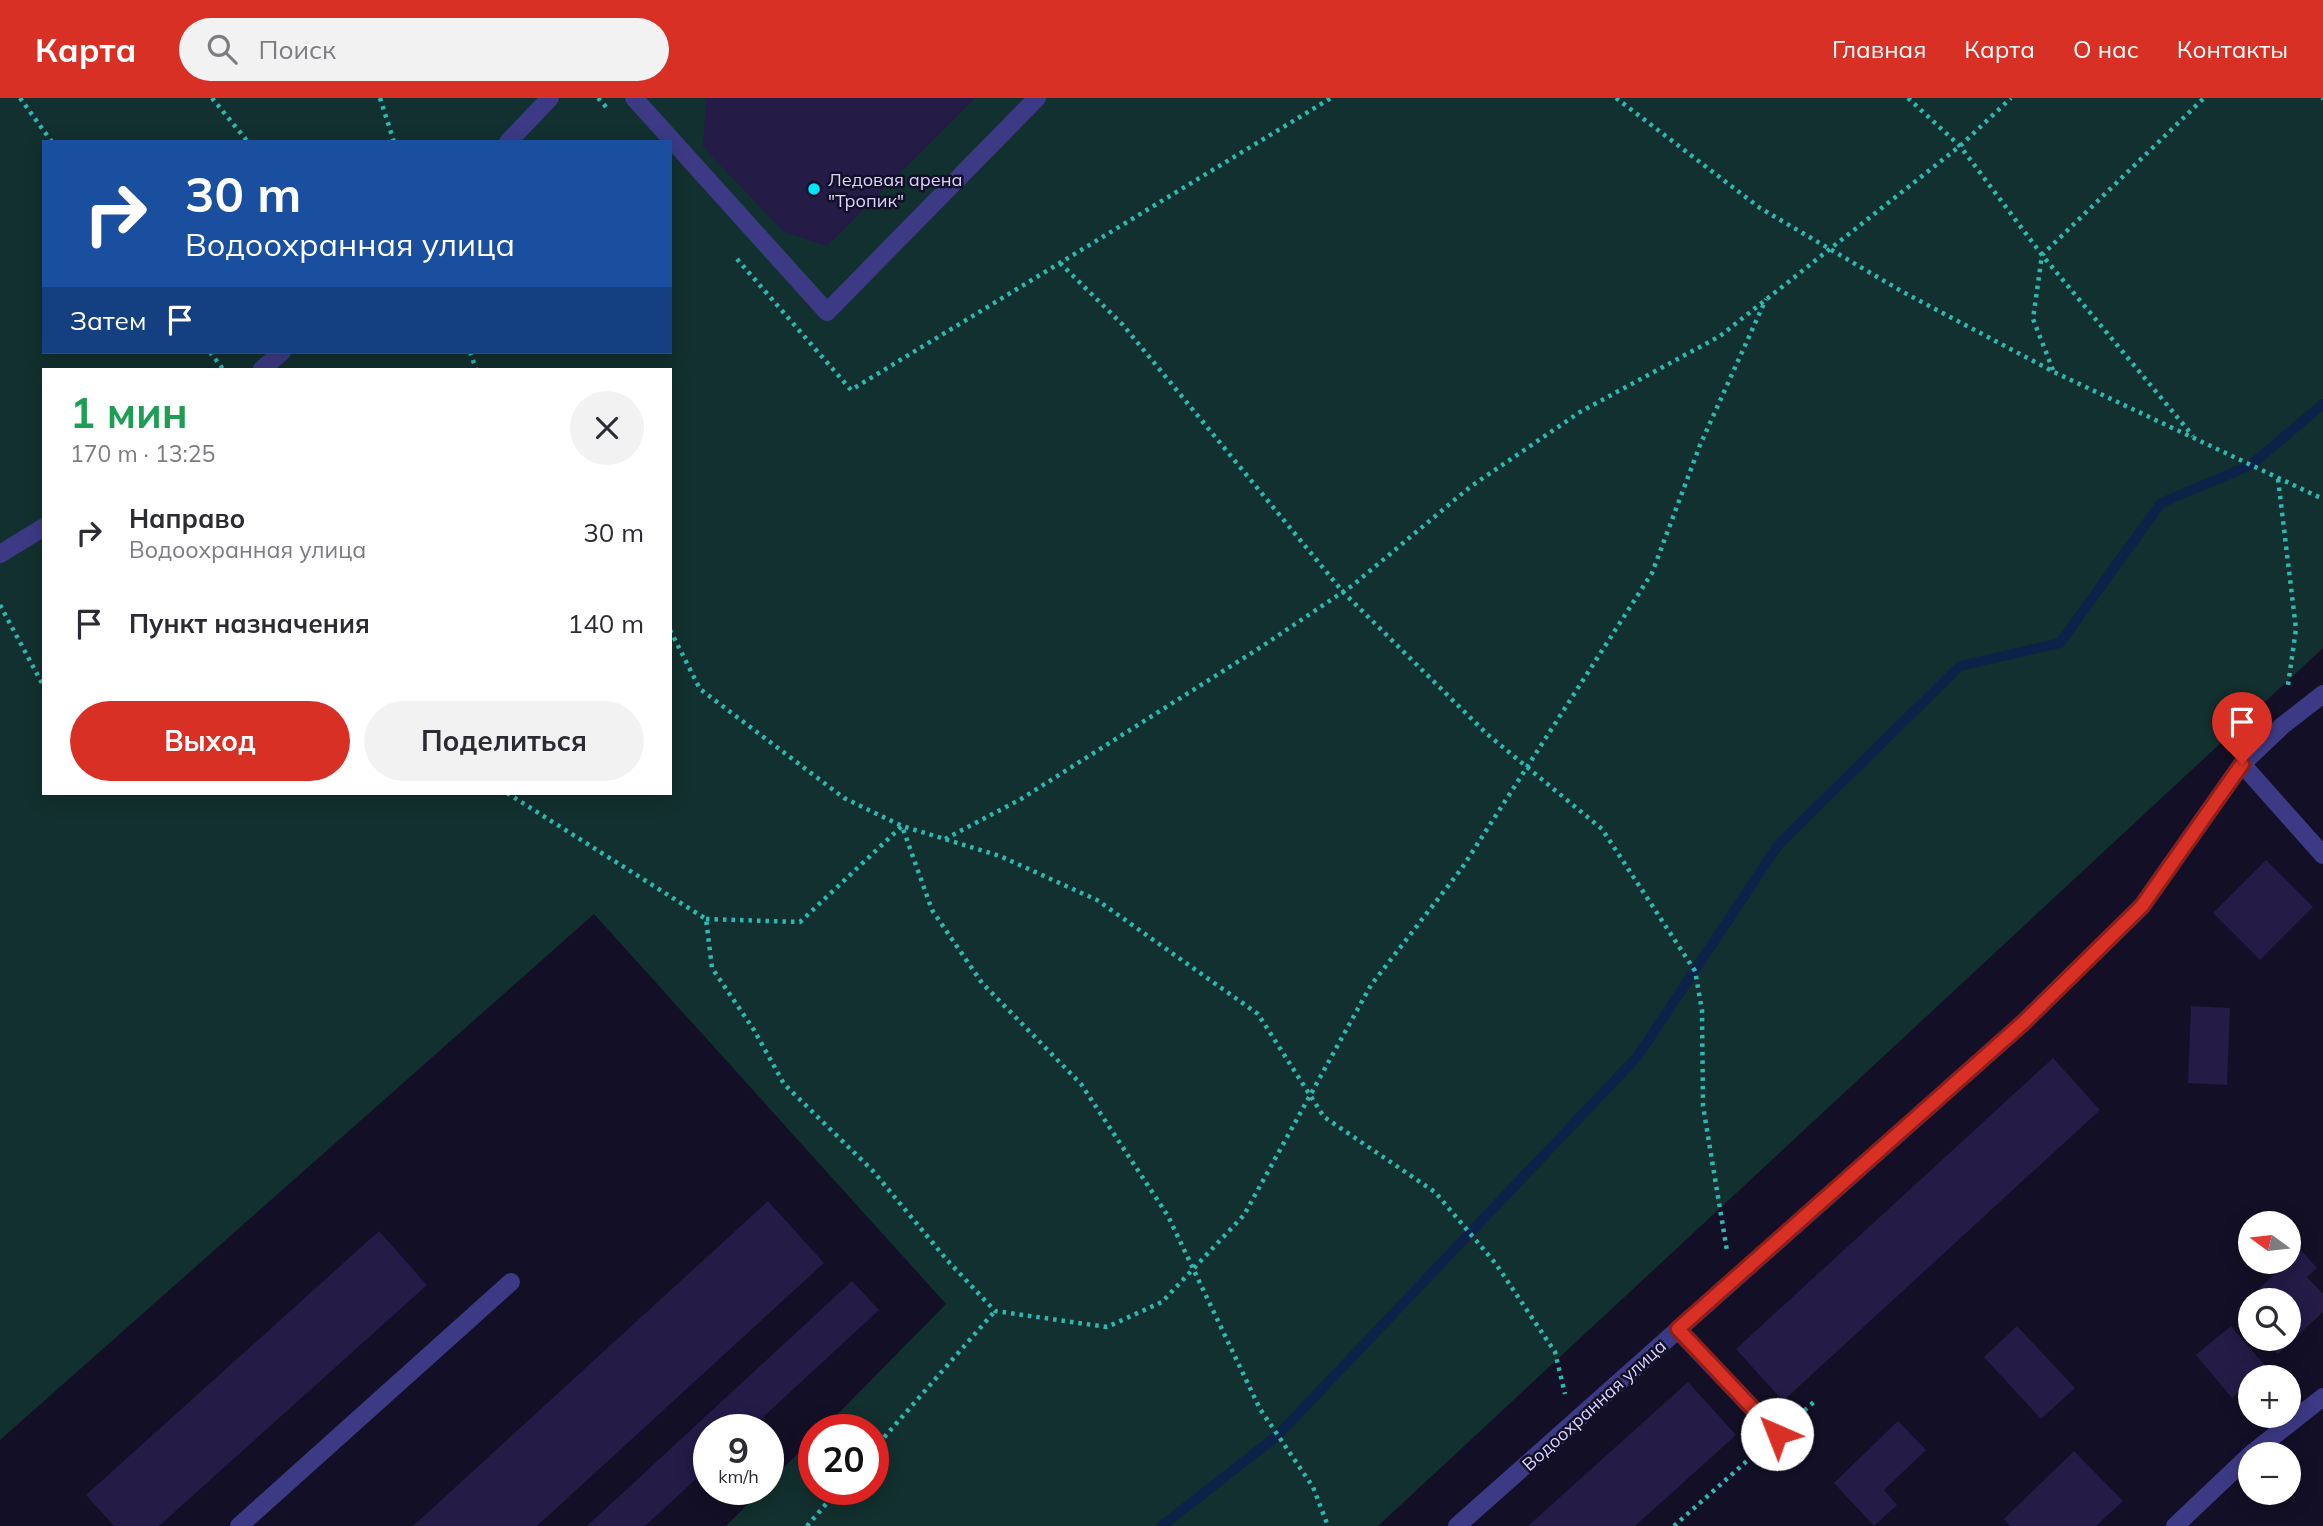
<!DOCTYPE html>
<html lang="ru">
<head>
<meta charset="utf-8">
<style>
  body { margin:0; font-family:Mulish,sans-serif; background:#f2f2f3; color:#2b2b33; height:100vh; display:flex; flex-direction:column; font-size:26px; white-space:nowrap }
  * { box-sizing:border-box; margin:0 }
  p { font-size:23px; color:#7c7c81 }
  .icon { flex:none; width:38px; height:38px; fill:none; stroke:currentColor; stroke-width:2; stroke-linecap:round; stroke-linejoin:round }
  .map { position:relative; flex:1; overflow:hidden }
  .panel { position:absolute; left:42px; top:270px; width:630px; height:427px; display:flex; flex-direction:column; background:#fff; border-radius:0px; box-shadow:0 4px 18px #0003 }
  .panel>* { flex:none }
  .banner { position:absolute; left:42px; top:42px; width:630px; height:214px; border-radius:0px; box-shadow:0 4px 18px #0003; background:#1a4fa0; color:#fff; overflow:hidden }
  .needle { width:46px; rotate:285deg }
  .fabs { position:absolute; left:2238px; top:1113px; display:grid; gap:14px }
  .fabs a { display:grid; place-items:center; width:63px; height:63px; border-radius:50%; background:#fff; box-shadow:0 4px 18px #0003; font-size:35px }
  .speed { position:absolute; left:693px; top:1316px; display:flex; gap:14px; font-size:35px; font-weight:700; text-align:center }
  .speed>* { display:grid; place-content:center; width:91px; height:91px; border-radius:50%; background:#fff; box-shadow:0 4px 18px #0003; line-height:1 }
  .speed small { font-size:18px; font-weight:400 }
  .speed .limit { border:10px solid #d22; background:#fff; color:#111 }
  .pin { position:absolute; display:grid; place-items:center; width:60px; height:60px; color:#fff; margin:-72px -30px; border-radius:50% 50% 50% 0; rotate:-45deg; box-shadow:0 0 7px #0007 }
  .pin .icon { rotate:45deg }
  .me { position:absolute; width:77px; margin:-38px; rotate:316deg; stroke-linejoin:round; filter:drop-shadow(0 0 5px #0008) }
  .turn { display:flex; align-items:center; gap:24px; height:147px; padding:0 28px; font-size:32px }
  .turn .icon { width:91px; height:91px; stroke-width:2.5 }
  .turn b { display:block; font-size:49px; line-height:60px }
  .then { display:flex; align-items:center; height:66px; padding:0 28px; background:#0003; gap:14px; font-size:26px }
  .round { display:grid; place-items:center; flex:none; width:74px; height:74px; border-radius:37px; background:#f2f2f3 }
  .summary { display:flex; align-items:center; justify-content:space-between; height:119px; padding:0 28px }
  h1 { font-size:42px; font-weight:700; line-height:52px; color:#1e9e55 }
  .button { display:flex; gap:14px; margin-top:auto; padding:14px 28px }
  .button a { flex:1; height:80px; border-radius:42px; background:#d93025; color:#fff; font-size:28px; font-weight:700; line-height:80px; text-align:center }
  .button a+a { background:#f2f2f3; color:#2b2b33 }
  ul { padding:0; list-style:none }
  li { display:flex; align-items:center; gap:21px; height:91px; padding:0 28px }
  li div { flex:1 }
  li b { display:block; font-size:26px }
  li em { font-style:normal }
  header { display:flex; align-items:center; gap:42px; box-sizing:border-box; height:98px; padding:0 35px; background:#d93025; color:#fff }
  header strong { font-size:33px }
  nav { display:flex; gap:38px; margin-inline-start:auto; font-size:24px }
  .search { width:490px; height:63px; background:#f2f2f3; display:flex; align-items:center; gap:18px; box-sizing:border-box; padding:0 24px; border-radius:38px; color:#7c7c81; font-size:26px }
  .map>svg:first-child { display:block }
  .green { fill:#12302f; fill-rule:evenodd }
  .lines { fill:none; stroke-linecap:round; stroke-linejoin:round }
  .stream { stroke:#0c2248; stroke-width:10 }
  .building { fill:#241b47 }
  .path { stroke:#2fb8b0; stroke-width:4.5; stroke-dasharray:3.5 5; stroke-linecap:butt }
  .minor { stroke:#3d3a85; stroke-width:18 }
  .route-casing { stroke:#8d1f18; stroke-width:18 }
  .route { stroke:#d93025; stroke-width:12 }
  .poi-dot { fill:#00e5ff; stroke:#130f26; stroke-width:2.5 }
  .labels { text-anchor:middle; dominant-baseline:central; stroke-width:5; stroke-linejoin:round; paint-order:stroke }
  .poi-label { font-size:18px; fill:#d9d4ff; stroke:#130f26; text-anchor:start }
  .street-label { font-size:18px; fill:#d9d4ff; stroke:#130f26 }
</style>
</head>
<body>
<header>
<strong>Карта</strong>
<div class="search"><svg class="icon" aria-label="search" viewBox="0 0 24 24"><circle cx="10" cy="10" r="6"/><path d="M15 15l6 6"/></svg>Поиск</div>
<nav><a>Главная</a><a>Карта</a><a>О нас</a><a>Контакты</a></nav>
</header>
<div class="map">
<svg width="2323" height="1428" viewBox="0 0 2323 1428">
  <rect width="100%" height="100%" fill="#130f26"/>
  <path class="green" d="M0,0H2323V550L1378,1428H726L763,1391H768V1385L814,1340V1391H873V1332H822L946,1206L594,816L0,1342ZM44,44H670V254H44ZM44,271H670V695H44Z"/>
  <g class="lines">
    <polyline class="stream" points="1162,1428 1278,1337 1637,959 1778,747 1960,568 2060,545 2161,405 2251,367 2323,306"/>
  </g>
  <g class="building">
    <polygon points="706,0 975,0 827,148 784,134 703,49"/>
    <polygon points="2266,762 2313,809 2260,862 2213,815"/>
    <polygon points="2191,908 2230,910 2227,987 2188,985"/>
    <polygon points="2053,960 2100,1012 1783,1303 1736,1251"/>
    <polygon points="768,1103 824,1165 537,1428 413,1428"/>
    <polygon points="379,1133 427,1187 159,1428 114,1428 86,1397"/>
    <polygon points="2301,1152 2317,1170 2307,1179 2323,1196 2323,1214 2278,1256 2264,1241 2289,1241 2289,1202 2250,1202 2250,1226 2237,1211"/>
    <polygon points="852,1183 879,1212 749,1332 709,1332 709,1369 645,1428 587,1428"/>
    <polygon points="2017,1228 2075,1290 2041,1321 1984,1259"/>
    <polygon points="2231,1228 2267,1270 2257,1279 2250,1279 2250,1284 2232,1300 2196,1257"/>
    <polygon points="1688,1284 1736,1337 1635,1428 1528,1428"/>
    <polygon points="1898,1323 1926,1352 1884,1392 1897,1407 1874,1428 1834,1385"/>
    <polygon points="2074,1353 2123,1403 2096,1428 2010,1428 2004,1421"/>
  </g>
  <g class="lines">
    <g class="path">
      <polyline points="20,0 52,44"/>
      <polyline points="212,0 248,44"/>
      <polyline points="380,0 394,44"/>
      <polyline points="598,0 607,10"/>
      <polyline points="1616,0 1760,110 1903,194 2054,274 2323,401"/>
      <polyline points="1908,0 1960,48 2042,157 2193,338"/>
      <polyline points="2322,0 2323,1"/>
      <polyline points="737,161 851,292 1331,0"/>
      <polyline points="1060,165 1123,227 1343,494 1487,636 1602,731 1695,873 1702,912 1703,1008 1727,1153"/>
      <polyline points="210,254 223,271"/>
      <polyline points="470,254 476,271"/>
      <polyline points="2053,272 2033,221 2042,157 2204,0"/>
      <polyline points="2278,381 2296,531 2288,587"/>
      <polyline points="0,507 44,589"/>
      <polyline points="670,532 700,591 844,700 902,728 1000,758 1097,802 1258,916 1324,1019 1435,1094 1496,1166 1555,1254 1565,1296"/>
      <polyline points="507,695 706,821 712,870 754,932 784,986 873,1073 947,1162 995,1213 1107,1229 1162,1204 1244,1117 1371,887 1462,770 1652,475 1700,347 1766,201"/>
      <polyline points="945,741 1021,701 1261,549 1353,487 1470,389 1580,314 1720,238 1960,48 2011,0"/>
      <polyline points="706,821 800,824 902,728 932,812 982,885 1081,986 1168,1118 1260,1311 1313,1389 1328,1428"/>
      <polyline points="1798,1318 1814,1304"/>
      <polyline points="873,1352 995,1213"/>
      <polyline points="807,1428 839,1391"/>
      <polyline points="1674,1428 1757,1354"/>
    </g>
    <g class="minor">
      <polyline points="634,0 827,214 1037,0"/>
      <polyline points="508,44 550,0"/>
      <polyline points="262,271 282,254"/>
      <polyline points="0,456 44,429"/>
      <polyline points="2242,666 2323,757"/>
      <polyline points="1678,1232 1777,1336"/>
      <polyline points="2251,1356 2323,1299"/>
      <polyline points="239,1428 511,1184"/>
      <polyline points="1457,1428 2024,924 2142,808 2242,666 2282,628 2323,596"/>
      <polyline points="2175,1428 2250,1357"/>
    </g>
  </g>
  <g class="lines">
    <g class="route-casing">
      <polyline id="route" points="1777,1336 1678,1231 2024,924 2142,808 2242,666"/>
    </g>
    <use href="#route" class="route"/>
  </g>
  <circle class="poi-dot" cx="814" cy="91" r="7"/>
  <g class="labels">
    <g class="poi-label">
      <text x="828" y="81">Ледовая арена<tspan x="828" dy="21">"Тропик"</tspan></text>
    </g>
    <g class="street-label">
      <text transform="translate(1594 1307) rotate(-42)">Водоохранная улица</text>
    </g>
  </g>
</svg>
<div class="fabs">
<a><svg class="needle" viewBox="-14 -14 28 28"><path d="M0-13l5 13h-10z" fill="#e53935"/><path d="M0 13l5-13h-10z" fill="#7c7c81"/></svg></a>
<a><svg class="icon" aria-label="search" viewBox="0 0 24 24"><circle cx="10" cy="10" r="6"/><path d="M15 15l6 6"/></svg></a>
<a>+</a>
<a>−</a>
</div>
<div class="speed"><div>9<small>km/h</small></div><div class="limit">20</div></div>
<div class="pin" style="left:2242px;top:666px;background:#d93025"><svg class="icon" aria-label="arrive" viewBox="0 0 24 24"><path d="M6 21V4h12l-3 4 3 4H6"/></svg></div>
<svg class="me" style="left:1777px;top:1336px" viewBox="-20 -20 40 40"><circle r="19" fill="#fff"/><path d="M0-13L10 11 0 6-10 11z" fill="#d93025"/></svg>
<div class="banner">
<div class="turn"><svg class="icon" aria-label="right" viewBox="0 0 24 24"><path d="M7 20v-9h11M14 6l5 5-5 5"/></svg><div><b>30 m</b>Водоохранная улица</div></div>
<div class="then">Затем<svg class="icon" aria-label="arrive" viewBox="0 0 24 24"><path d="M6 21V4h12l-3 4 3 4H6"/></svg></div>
</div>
<section class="panel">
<div class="summary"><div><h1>1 мин</h1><p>170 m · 13:25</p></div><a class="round"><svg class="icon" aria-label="close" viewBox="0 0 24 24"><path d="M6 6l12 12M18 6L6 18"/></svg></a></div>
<ul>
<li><svg class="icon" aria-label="right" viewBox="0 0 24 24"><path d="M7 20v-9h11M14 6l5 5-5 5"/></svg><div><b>Направо</b><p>Водоохранная улица</p></div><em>30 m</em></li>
<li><svg class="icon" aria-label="arrive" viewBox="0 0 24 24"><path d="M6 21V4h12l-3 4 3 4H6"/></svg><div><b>Пункт назначения</b></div><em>140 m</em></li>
</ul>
<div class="button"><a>Выход</a><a>Поделиться</a></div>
</section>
</div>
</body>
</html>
